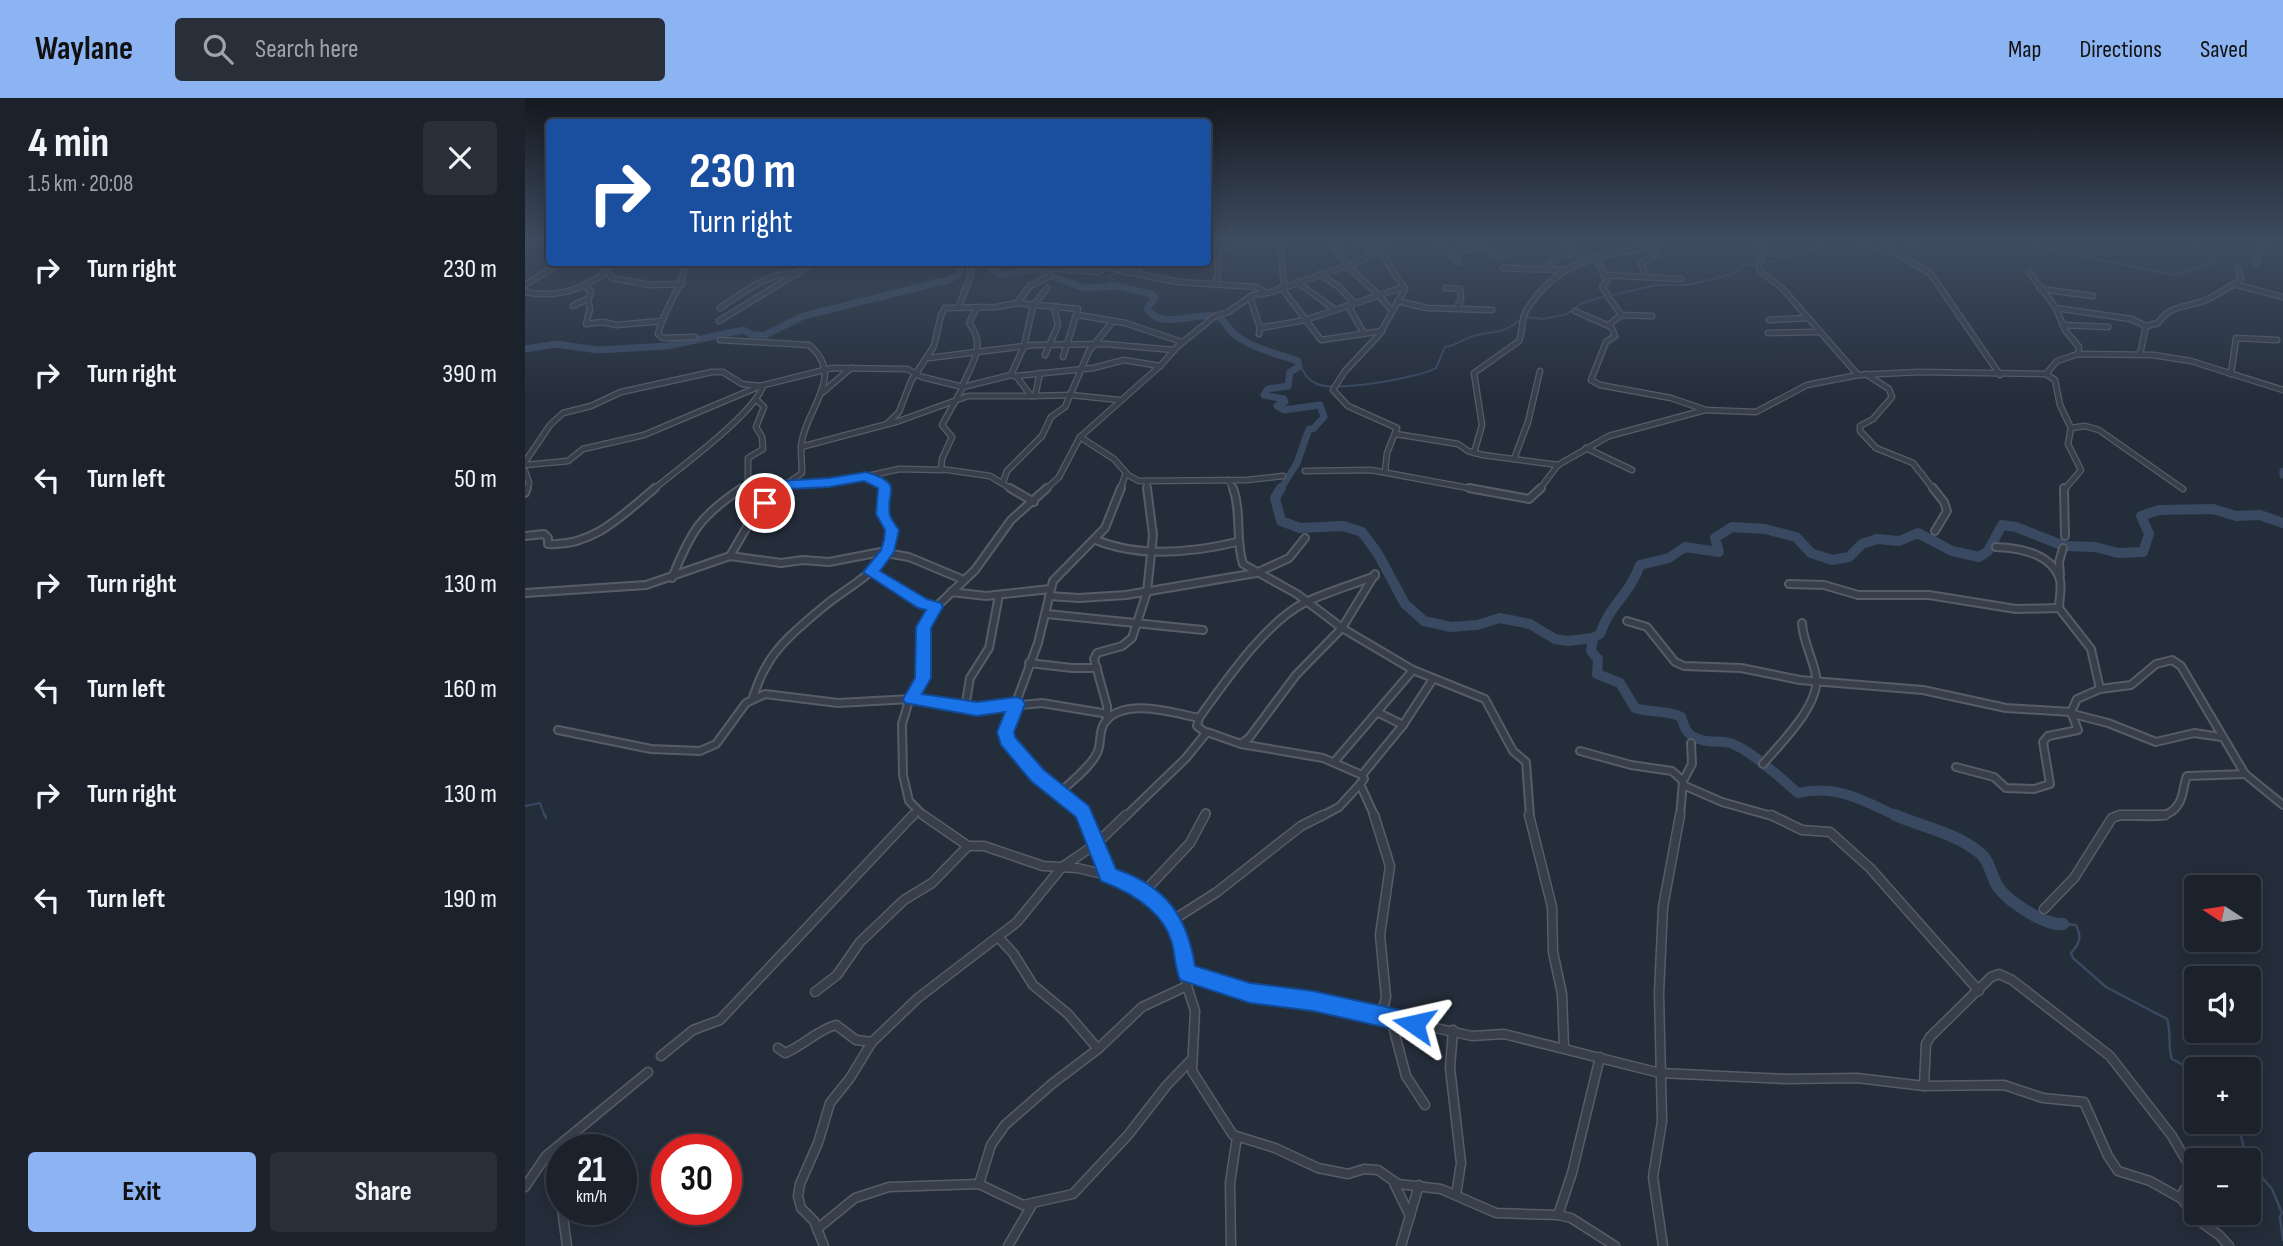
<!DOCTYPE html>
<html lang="en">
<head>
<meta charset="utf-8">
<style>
  body { margin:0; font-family:"Sofia Sans Condensed",sans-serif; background:#282f38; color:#f1f3f6; height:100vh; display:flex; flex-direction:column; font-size:26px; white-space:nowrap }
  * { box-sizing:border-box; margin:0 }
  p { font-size:23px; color:#a0a4a9 }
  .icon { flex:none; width:38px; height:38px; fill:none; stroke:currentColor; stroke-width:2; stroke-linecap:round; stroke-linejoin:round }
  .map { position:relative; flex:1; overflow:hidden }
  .drawer { display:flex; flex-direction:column; background:#1b222c; width:525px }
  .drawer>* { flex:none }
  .banner { position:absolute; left:21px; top:21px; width:665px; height:147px; border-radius:7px; box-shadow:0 4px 18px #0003,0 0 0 2px #393f48; background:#1a4fa0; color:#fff; overflow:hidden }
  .needle { width:46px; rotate:282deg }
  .buttons { position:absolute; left:1659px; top:777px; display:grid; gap:14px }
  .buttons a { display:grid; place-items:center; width:77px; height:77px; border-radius:7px; background:#1b222c; box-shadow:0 4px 18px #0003,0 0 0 2px #393f48; font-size:35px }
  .speed { position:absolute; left:21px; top:1036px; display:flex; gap:14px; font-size:35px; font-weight:700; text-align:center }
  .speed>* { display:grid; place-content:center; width:91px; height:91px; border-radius:50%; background:#1b222c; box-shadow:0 4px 18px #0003,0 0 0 2px #393f48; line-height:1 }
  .speed small { font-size:18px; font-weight:400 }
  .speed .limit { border:10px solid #d22; background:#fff; color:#111 }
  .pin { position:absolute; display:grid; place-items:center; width:60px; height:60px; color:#fff; margin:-30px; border:4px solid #fff; border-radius:50%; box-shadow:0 2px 7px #0007 }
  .me { position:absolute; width:77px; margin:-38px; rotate:281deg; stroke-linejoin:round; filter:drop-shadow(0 0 5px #0008) }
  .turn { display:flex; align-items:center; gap:24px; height:147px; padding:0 28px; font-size:32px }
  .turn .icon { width:91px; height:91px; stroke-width:2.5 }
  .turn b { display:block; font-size:49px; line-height:60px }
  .round { display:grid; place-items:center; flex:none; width:74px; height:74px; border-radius:7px; background:#282f38 }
  .head { display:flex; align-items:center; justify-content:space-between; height:119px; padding:0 28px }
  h1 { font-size:42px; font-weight:700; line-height:52px }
  .cta { display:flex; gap:14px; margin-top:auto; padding:14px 28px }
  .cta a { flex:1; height:80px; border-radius:7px; background:#8cb3f2; color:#111; font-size:28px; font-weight:700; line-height:80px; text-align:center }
  .cta a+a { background:#282f38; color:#f1f3f6 }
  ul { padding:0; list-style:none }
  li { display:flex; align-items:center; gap:21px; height:105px; padding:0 28px }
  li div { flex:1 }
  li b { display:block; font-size:26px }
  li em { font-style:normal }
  header { display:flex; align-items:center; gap:42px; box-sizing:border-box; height:98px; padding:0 35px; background:#8cb3f2; color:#111 }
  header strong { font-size:33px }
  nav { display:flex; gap:38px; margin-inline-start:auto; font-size:24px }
  .search { width:490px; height:63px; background:#282f38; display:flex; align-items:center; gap:18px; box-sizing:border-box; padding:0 24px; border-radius:7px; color:#a0a4a9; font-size:26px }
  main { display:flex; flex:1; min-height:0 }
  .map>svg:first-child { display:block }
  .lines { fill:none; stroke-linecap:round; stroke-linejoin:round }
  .stream-far1 { stroke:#394961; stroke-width:2 }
  .stream { stroke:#394961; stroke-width:2.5 }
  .river-far2 { stroke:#394961; stroke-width:7 }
  .river-far1 { stroke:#394961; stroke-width:10 }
  .river { stroke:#394961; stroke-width:12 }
  .minor-far2-casing { stroke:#565d69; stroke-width:7 }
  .minor-far1-casing { stroke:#565d69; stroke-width:10 }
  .minor-casing { stroke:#565d69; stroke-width:11 }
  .minor-far2 { stroke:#383f4b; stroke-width:4.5 }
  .minor-far1 { stroke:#383f4b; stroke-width:6 }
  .minor { stroke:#383f4b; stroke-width:8 }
  .route { fill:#1a73e8; stroke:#114b97; stroke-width:2 }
</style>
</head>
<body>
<header>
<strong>Waylane</strong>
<div class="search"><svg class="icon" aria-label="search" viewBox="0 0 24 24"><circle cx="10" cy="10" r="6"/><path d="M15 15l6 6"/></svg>Search here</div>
<nav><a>Map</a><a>Directions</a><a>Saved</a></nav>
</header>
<main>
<section class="drawer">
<div class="head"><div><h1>4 min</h1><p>1.5 km · 20:08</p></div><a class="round"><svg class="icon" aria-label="close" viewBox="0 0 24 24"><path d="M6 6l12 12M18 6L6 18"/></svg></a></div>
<ul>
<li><svg class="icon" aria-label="right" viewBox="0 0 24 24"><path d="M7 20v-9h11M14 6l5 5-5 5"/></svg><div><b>Turn right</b></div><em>230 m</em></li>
<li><svg class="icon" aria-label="right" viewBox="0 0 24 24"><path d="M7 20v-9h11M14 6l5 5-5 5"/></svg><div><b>Turn right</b></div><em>390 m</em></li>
<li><svg class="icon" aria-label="left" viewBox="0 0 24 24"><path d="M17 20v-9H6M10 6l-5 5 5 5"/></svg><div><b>Turn left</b></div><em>50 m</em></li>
<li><svg class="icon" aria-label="right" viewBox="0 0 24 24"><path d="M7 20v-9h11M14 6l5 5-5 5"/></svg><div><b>Turn right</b></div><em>130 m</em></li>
<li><svg class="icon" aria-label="left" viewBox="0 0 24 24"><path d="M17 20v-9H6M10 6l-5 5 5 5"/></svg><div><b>Turn left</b></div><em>160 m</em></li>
<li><svg class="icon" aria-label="right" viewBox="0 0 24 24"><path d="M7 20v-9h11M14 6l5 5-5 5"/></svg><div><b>Turn right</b></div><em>130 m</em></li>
<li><svg class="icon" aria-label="left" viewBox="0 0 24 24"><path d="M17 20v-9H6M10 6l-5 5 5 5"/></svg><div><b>Turn left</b></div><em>190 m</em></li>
</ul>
<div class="cta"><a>Exit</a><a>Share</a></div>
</section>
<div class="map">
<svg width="1758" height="1148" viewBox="0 0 1758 1148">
  <rect width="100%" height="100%" fill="#242d3a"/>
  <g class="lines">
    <g class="stream-far1">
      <polyline points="1326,142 1354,154 1368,156 1385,148 1409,143 1485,143 1650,177 1690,164 1666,142"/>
      <polyline points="602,172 607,164"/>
      <polyline points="585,189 588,181 583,178 596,173"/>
      <path d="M775,266C778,275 783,282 792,286C810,294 894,280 911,270L920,249C932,248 940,239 952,237C979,231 974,238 999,219L1018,221L1042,216L1056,206L1070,201L1131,187H1161L1197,179L1207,176L1218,167L1242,165L1315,142"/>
      <polyline points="0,708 15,705 20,719"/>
    </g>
    <g class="stream">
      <polyline points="20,717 21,720"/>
      <path d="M1538,826L1551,827C1557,840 1555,845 1546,855L1548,860L1581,889L1642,921C1647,935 1642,948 1647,961L1671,974"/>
      <polyline points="1707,1024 1715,1034 1722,1062"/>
      <polyline points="1724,1064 1747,1091 1757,1115 1755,1119 1758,1142"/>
    </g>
    <g class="river-far2">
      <path d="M459,164L476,177L508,171L559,190L592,188L626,196L630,199L622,211C636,232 668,215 689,218C700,220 701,229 708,235C725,250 753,256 773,263L774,269L765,274L763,288L743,291L739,297L759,301L760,304L752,308L759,312L795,307L799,319L788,331H784L772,365L755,392"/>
      <polyline points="0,251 31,246 73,252 142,248 218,232 227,237 240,237 278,218 423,182 433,177 436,171 430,168 431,164"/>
      <polyline points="1758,373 1758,377"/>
    </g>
    <g class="river-far1">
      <path d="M756,390L750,400L756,423L775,430L818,428L837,434L853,456L880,506L899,523L926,529L952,527L975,520L1005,526L1030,541L1043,543L1068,540L1075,536C1085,506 1105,496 1115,467L1144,460L1160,449L1194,454L1190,440L1207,429L1240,431L1271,439L1286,455L1307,462L1324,459L1337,446L1352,441L1374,443L1393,435L1427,453L1454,459L1463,453L1477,427L1491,429L1539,448L1570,449L1593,455L1618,454L1624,436L1616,418L1634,412L1688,411L1711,418L1735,417L1758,425"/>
      <path d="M1068,540L1066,553L1073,561L1072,576L1095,585L1110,610C1125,615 1144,612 1156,619C1159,627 1160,633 1167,638C1180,646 1192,642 1205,645C1223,650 1258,682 1273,695C1313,686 1338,703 1374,719"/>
    </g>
    <path class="river" d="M1370,717C1398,729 1431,735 1455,755C1465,763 1466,778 1473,789C1484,804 1520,828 1538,826"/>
    <g class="minor-far2-casing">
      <g id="minor-far2">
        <polyline points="755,142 759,188"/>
        <path d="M807,142C819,173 848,186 866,212"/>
        <polyline points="834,142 847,156"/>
        <polyline points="911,142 934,164"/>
        <polyline points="1038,142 1060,164"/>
        <polyline points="1234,142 1239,153 1234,166 1235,173 1257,190 1333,277"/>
        <polyline points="1358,142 1370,155 1406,176 1475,277"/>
        <polyline points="1713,143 1716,142"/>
        <polyline points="0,145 16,142"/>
        <polyline points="853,150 880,191 854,237 820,273 808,292 823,308 872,330 862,355 860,374"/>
        <polyline points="682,151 744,142"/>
        <polyline points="925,154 955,149 977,159"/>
        <polyline points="1071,161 1082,183 1077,189 1096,217 1127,218"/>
        <polyline points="76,164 87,180 125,187 157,186"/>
        <path d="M161,164C157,191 139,210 133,236L138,240L170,239"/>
        <polyline points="564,164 603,174 623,164"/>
        <polyline points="1731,165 1740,142"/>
        <polyline points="520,170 573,174 591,164"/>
        <polyline points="978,170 1037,172"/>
        <polyline points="1021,170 1033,159 1051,154"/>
        <polyline points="603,174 653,184 732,189 741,195"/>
        <polyline points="1504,174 1531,210 1540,232 1554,249 1553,256"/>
        <polyline points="795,176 814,189 829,205"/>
        <polyline points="1080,177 1156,181"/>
        <polyline points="1121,178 1116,166 1131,156 1136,142"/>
        <polyline points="772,184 809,211"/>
        <polyline points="1709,186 1758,199"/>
        <polyline points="0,187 36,164"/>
        <polyline points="689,187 693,178 693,142"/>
        <polyline points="756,189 796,242 857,233"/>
        <polyline points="921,190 935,191 936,201 932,210"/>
        <polyline points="1515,191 1568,198"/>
        <path d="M0,194C30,200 58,192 82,173"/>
        <polyline points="725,199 735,230 734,236"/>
        <polyline points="63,202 65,211 61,226 78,224 92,227 136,223"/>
        <polyline points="872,203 902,210 967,212"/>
        <polyline points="492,205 553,211 538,259"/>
        <polyline points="827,205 825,211 838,234"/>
        <polyline points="48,208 64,200 66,193 59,188"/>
        <polyline points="434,208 446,177 445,167"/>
        <path d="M195,210C218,195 244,173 273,176"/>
        <polyline points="1531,210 1606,221 1621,228"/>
        <polyline points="1050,213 1084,228"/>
        <polyline points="553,217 600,225 657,244"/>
        <polyline points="1096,217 1085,226 1090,238 1081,244 1066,282 1075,287 1146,300 1178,311"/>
        <polyline points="1244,222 1283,220"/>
        <polyline points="194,223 290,164"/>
        <polyline points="1538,227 1583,229"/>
        <polyline points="735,230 780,222 879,189"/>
        <polyline points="1243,235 1295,234"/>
        <path d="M195,242L284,247C320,277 284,307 277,342C275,353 277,364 277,375L253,392"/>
        <path d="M1615,256L1621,228L1633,225C1645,207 1659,210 1678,203C1690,199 1701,190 1713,184L1716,181L1713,170"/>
        <polyline points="520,257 533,227 530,214 533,209"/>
        <polyline points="404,260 508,247 580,246 649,252"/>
        <polyline points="1341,276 1364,291 1367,299 1348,321 1335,328 1335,333 1351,350 1388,365 1409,392"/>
        <polyline points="1521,276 1530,282 1535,307 1546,330 1543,346 1556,372 1539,392"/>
        <polyline points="1706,276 1711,240 1752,242"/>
        <polyline points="486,277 499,248 508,208 522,190"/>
        <polyline points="490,278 568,270 599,262 635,268"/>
        <path d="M437,289C447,265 462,247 444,225L452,209"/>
        <polyline points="438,289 486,277 492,279 506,298 546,297 594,302"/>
        <polyline points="298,294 326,270"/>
        <polyline points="510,298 515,275"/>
        <polyline points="231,301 239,309 231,329 237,339 238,351 223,360 223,387 304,385 341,379 354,384 361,392"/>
        <polyline points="362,326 374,314 386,283 409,248 416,217 420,210 471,209 492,205 505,188 525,178"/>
        <polyline points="1546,330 1560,328 1574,332 1658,391"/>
        <polyline points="871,336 933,346 943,353 958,357 1033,367"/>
        <polyline points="555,339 589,361 603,377 614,383 722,382 758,378"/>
        <polyline points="276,349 374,323 443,298 506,298"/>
        <polyline points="1061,350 1107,372"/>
        <path d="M949,355L957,327L949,275L994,243C998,233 996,220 1002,211C1032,163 1078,154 1131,150"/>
        <polyline points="989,361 1003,324 1015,273"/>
        <polyline points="0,364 25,327 38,315 66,308 96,294 187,274 198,274 217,286 235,288 307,270 382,271 397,279 438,289 417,327 427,339 417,361 416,371 465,378 488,392"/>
        <polyline points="0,367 43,363 58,351 119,337 233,289"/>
        <polyline points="0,373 4,385 1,392"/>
        <polyline points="780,373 846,372 954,392"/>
        <polyline points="343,378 374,371 418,372"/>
        <polyline points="703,382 709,392"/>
        <polyline points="622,383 622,392"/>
        <polyline points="478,384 482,373 517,338 526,319 540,309 564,253 588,223"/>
        <path d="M128,392C154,370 228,317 238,288"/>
        <polyline points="215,392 223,386"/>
        <polyline points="520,392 534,379 555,339 635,268 653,248 690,218 703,214 728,197 746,194 825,167 847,156 862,142"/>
        <polyline points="595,392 601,375"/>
        <polyline points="1014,392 1033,367 1084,338 1180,312 1231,314 1282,287 1333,277 1394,274 1521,276 1532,263 1553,256 1628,257 1666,263 1758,292"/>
      </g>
    </g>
    <g class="minor-far1-casing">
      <g id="minor-far1">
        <polyline points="485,390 509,404"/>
        <path d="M708,390C717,415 710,441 718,466L772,496L817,530L888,572L960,601L988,653L1001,664L1005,719"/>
        <polyline points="944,390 1004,401 1016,390"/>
        <polyline points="1408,390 1419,404 1422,413 1410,433"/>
        <polyline points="1539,390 1540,438"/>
        <polyline points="0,395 2,390"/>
        <path d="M0,438L19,436L23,440V446C67,449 98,417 130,390"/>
        <path d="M571,442C615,460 666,455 712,444"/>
        <path d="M1471,449C1495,450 1527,455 1535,482C1537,490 1534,502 1534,510L1566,551L1575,591"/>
        <polyline points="205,458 230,415 255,390"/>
        <polyline points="346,474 398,506 411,509"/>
        <polyline points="1535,477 1534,464 1538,450"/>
        <path d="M147,480C166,433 175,418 217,390"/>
        <polyline points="1264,486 1299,487 1333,497 1404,497 1491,511 1534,510"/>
        <polyline points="426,494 461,498 525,491"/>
        <polyline points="0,495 121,487 205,458 256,465 278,462 304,464 356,454 384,459 439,482"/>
        <polyline points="524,498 554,500 601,497 731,475 764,460 780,440"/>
        <polyline points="522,516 678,532"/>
        <polyline points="1102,523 1122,529 1150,564 1159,568 1216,570 1275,582 1398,592 1481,610 1546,614 1552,601 1575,591 1606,587 1631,566 1647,562 1656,568 1720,676 1758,707"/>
        <polyline points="504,565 547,570 572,570"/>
        <path d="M228,599C232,589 235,578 241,569C252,547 278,526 297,510C330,482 356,479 367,432L358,416L359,390"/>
        <polyline points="440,610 445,580 464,550 474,497"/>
        <polyline points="852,614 878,627"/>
        <polyline points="1548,616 1583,625 1631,644 1669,635 1696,639"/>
        <polyline points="582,622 582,608 569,561 572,555 597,548 607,540 622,494 628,437 622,390"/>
        <polyline points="33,632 126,651 175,653 191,646 221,605 240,596 313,605 386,601 452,611 517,605 583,616"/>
        <path d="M681,635L672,628L674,620C700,584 740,525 779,505C802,494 827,487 850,478"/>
        <polyline points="717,645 724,640 771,577 817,530 850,476"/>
        <polyline points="1055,653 1106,667 1147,673 1158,683"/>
        <polyline points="810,663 888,572"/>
        <path d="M1238,666C1255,646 1296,606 1291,578C1288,560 1278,544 1277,525"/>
        <polyline points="1431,669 1469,679 1481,690 1509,691 1525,686 1518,644 1523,638 1553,632 1546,614"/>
        <polyline points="837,677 878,627 908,581"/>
        <polyline points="1158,687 1197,704 1250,719"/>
        <path d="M535,695C546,683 565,670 572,655C577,646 573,633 580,624C599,599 649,615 674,620"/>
        <polyline points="387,719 392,713"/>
        <polyline points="400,719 384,703 378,677 377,626 383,606 398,581 399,529 411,509 450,472 486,422 522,390"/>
        <path d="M560,719C536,686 495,674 480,634L513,545L528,483L580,430L596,390"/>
        <polyline points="600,719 661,660 682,634 716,646 798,660 837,677 839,681 835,686 850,719"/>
        <polyline points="679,719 681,715"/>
        <polyline points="795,719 814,709 835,686"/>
        <polyline points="1155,719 1158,683 1167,666 1166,645"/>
        <path d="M1590,719C1610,713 1642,728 1654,705C1659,697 1658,687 1662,678L1720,676"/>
      </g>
    </g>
    <g class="minor-casing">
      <g id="minor">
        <polyline points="398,717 443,748 459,748 518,768 552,770 595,780 607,785 638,810 648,822 657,845 662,888 670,913 667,973 708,1037 750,1050 793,1070 823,1076 839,1071 853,1072 873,1086 916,1091 971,1115 1033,1117 1046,1120 1090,1148"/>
        <polyline points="559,717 572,743 583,777"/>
        <polyline points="849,717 865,768 855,837 861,899 856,919"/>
        <polyline points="1004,717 1027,809 1028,854 1037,896 1039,949"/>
        <polyline points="1246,717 1277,732 1305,734 1345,770 1454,893"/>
        <polyline points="619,794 665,745 680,717"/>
        <polyline points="1519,811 1549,780 1587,720 1595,717 1640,717"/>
        <polyline points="648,822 692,794 776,728 798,717"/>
        <polyline points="473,839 488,855 508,887 543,916 573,951"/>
        <polyline points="662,875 725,895 788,903 947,938 979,936 1135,975 1261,981 1332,980 1399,988 1479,987 1518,1000 1559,1004 1583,1058 1593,1073 1625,1083 1657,1101 1670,1120 1694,1137 1704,1148"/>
        <polyline points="290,894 312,877 335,844 379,802 407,785 443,748"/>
        <polyline points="866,921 881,978 900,1007"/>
        <polyline points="928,932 925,970 936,1065 931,1097"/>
        <path d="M253,950L260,955C278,948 292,932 311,927L331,942L347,944"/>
        <polyline points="136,958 168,932 195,922 388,717"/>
        <polyline points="1399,988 1401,946 1405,939 1466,879 1474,876 1487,882 1585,958 1647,1038 1665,1069 1668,1082 1659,1092 1657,1101"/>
        <polyline points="31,1050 37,1106"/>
        <polyline points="869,1085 885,1118"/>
        <polyline points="454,1086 466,1047 480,1027 528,985 573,951 617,909 662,888"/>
        <polyline points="0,1089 21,1058 123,974"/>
        <polyline points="37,1111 42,1148"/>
        <polyline points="1033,1117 1047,1075 1075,959"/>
        <polyline points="292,1131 330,1100 364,1089 454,1086 498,1107 548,1096 603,1037 642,987 667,961"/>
        <polyline points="299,1148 289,1123 276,1110 273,1098 275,1086 293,1045 305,1005 325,980 347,944 393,900 492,824 537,769 571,746 601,717"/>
        <polyline points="483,1148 507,1107"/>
        <polyline points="706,1148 705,1085 712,1039"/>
        <polyline points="876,1148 894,1087"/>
        <polyline points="1138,1148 1128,1079 1137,1023 1134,895 1138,809 1155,717"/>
      </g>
    </g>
    <use href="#minor-far2" class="minor-far2"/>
    <use href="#minor-far1" class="minor-far1"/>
    <use href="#minor" class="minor"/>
  </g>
  <linearGradient id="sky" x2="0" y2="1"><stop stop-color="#141920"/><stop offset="0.47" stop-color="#3f4c60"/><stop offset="1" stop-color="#3f4c60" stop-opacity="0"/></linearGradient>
  <rect width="1758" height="303" fill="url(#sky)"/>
  <path class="route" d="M341,374C381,386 360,393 365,417C366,421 371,428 374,432L369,454L355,473L402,501L416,505L418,509L406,530V580L397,596L452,604L491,599L497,601L500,606L489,634L490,639L519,672L564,708L591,771C640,788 662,817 670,868L725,885L788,893L889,915L896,918L899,926L896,933L889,936L788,913L725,905L655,882C650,870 650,857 647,845C638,812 605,794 576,783L551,719L506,683L476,647L472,634L480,614L452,618L380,605L378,601L390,580L391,529L401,512L393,510L338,474L356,452L359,442L360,432L351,416L353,390L339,383L304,389L263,391L240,410L233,405L255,383L304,380Z"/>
</svg>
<div class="buttons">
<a><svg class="needle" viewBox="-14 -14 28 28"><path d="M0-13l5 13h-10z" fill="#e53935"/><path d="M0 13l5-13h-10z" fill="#a0a4a9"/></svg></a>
<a><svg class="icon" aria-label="sound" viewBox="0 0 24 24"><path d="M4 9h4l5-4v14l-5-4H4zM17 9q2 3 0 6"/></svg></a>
<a>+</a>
<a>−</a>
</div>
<div class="speed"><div>21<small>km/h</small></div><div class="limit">30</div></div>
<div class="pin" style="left:240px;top:405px;background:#d93025"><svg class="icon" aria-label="arrive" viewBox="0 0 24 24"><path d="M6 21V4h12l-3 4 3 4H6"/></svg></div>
<svg class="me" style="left:889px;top:926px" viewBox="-20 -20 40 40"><path d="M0-17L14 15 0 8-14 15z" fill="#1a73e8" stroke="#fff" stroke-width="4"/></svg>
<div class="banner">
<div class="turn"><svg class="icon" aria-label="right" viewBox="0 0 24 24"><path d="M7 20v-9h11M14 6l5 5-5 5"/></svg><div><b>230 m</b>Turn right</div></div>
</div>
</div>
</main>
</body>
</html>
